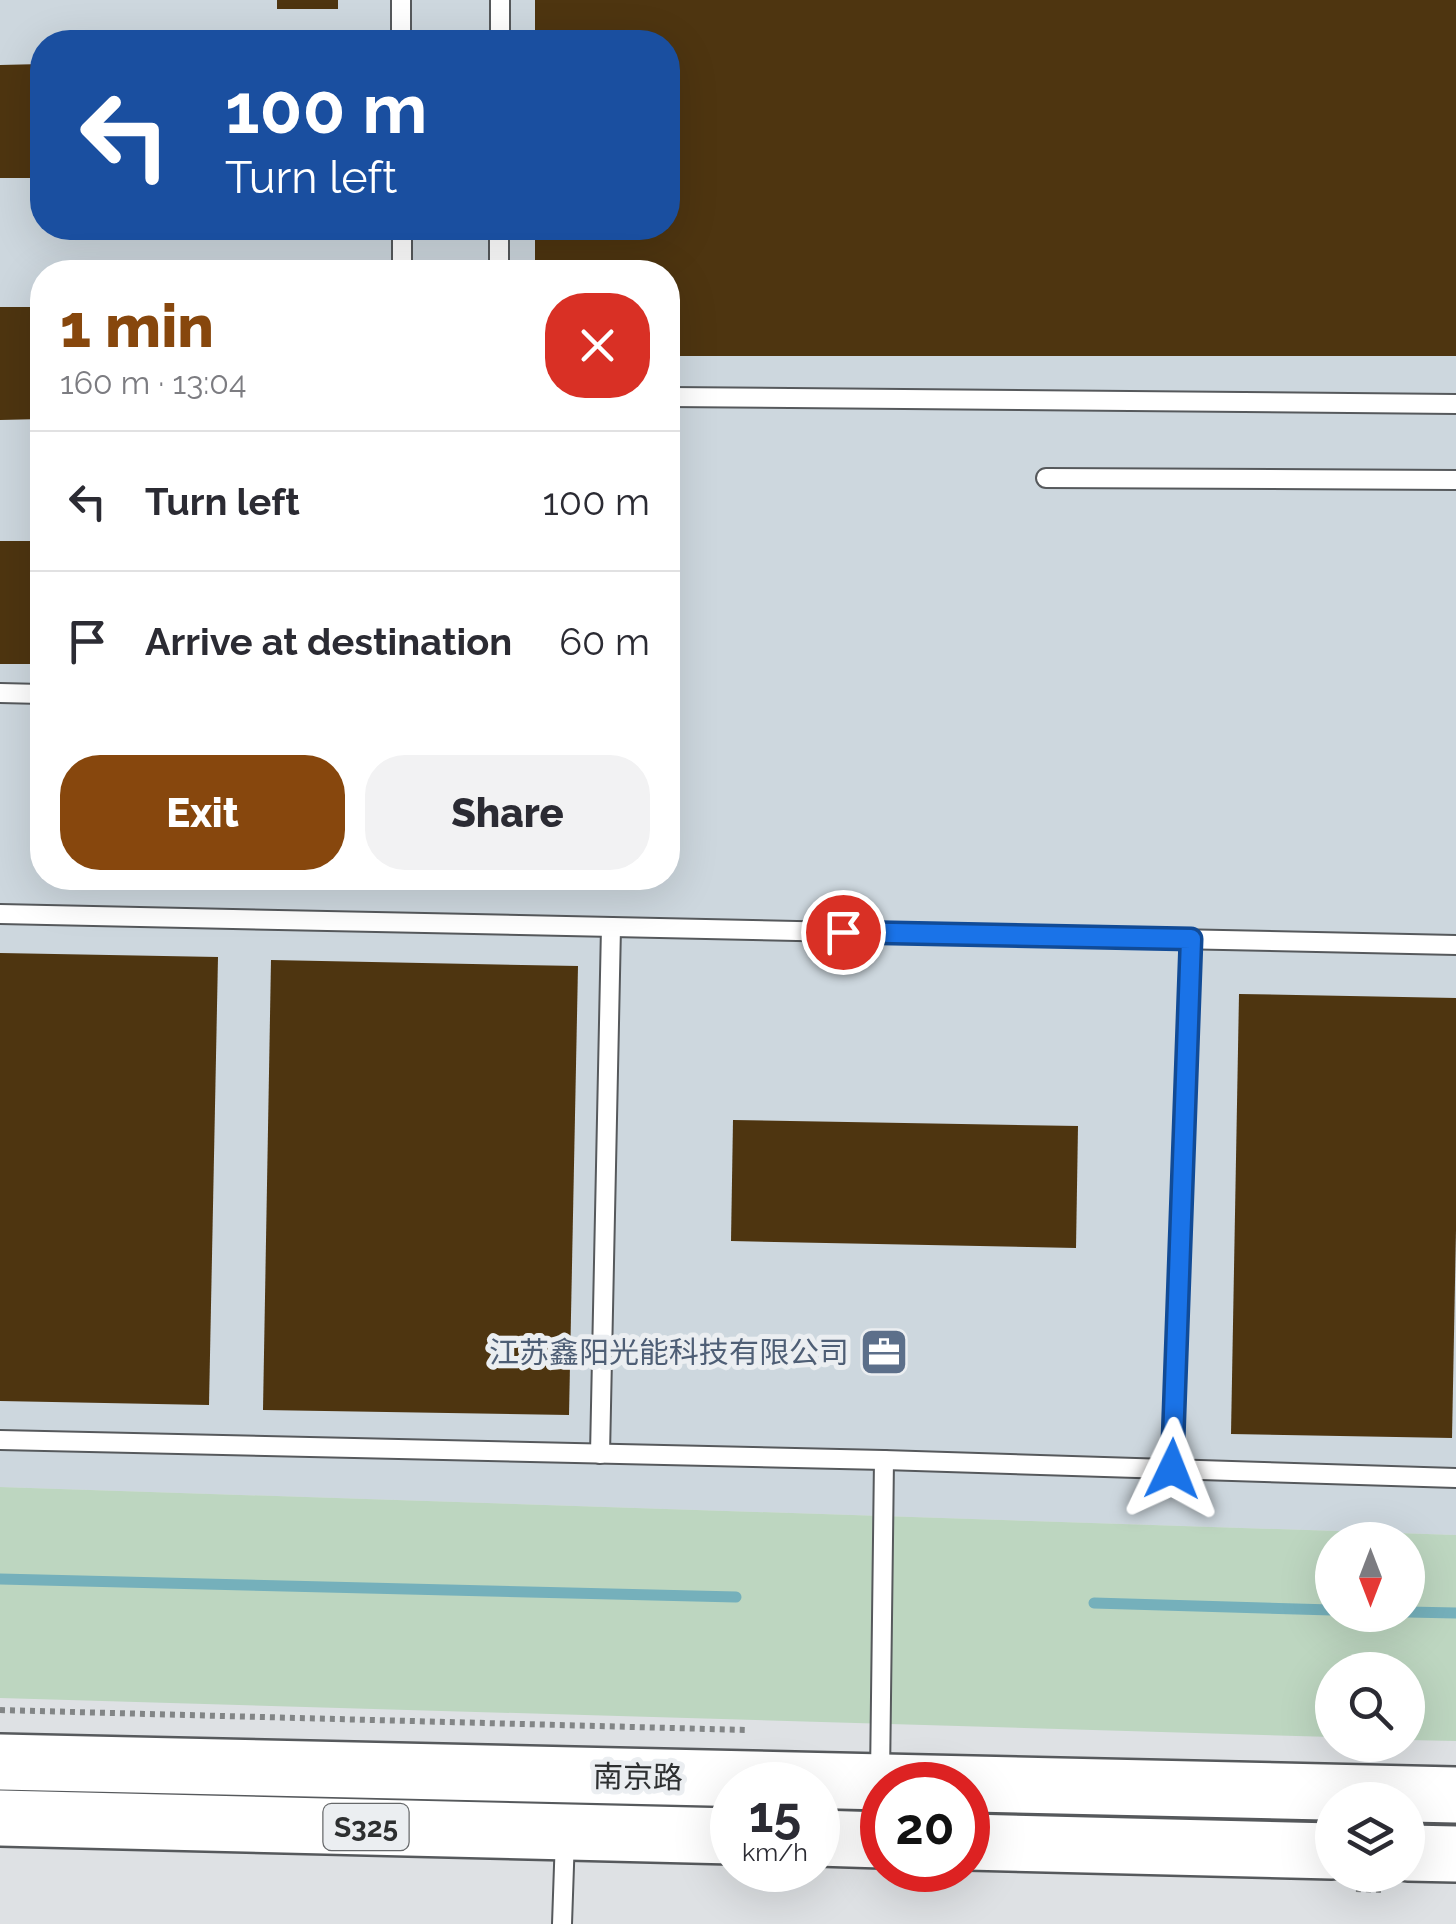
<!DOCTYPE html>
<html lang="en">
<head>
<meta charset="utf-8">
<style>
  body { margin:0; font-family:Raleway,"Noto Sans SC",sans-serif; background:#f2f2f3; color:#2b2b33; height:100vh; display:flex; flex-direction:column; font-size:38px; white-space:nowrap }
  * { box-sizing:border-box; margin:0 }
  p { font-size:32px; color:#7c7c81 }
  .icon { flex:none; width:55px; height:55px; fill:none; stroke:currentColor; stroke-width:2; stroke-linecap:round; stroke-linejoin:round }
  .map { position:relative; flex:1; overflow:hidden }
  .sheet { position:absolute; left:30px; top:260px; width:650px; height:630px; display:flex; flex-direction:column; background:#fff; border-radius:40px; box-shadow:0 10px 40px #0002 }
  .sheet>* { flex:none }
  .guide { position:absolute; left:30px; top:30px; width:650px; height:210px; border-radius:40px; box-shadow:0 10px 40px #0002; background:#1a4fa0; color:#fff; overflow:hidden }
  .needle { width:65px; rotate:180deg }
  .controls { position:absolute; left:1315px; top:1522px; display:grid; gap:20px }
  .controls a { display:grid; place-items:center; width:110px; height:110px; border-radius:50%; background:#fff; box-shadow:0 10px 40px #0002; font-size:50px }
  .speed { position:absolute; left:710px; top:1762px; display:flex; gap:20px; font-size:50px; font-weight:700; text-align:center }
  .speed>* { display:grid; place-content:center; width:130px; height:130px; border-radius:50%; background:#fff; box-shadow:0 10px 40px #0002; line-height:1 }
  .speed small { font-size:25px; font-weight:400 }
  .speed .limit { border:15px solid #d22; background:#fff; color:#111 }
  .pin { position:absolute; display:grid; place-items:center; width:85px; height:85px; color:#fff; margin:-42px; border:5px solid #fff; border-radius:50%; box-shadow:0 2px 10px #0007 }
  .me { position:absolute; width:110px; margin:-55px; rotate:2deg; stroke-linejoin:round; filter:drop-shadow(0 0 8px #0008) }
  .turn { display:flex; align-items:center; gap:35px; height:210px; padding:0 30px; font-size:45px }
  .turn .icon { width:130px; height:130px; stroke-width:2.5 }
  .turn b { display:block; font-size:70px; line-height:85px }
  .round { display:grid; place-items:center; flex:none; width:105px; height:105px; border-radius:40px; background:#f2f2f3 }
  .head { display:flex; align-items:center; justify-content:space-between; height:170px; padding:0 30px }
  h1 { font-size:60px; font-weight:800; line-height:75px; color:#87470d }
  .cta { display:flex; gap:20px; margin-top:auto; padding:20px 30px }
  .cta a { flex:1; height:115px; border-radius:40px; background:#87470d; color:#fff; font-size:40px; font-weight:800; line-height:115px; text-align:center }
  .cta a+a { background:#f2f2f3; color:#2b2b33 }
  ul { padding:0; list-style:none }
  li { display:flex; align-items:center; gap:30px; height:140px; padding:0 30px; border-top:2px solid #e1e1e2 }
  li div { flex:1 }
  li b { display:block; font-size:38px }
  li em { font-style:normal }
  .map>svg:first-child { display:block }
  .built { fill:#cdd7de; fill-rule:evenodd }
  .green { fill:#bdd6c0; fill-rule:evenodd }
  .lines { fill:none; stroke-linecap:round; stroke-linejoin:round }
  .stream { stroke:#75b0bb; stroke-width:11 }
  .building { fill:#4e3510 }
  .service-casing { stroke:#56595c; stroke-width:22 }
  .primary-casing { stroke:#56595c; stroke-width:60 }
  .path { stroke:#828586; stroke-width:6; stroke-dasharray:5 5; stroke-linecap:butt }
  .service { stroke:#fff; stroke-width:18 }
  .primary { stroke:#fff; stroke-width:55 }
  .route-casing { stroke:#114b97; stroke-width:25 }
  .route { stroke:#1a73e8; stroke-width:18 }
  .labels { text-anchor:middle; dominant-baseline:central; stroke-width:10; stroke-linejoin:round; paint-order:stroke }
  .shield { fill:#ebeef1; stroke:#66686a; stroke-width:2.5 }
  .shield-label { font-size:28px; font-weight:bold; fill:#2d2f30 }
  .service-label { font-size:30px; fill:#4e5e75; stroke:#ebeef1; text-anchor:end }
  .street-label { font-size:30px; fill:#2d2f30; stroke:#ebeef1 }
</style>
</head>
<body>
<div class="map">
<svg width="1456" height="1924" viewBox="0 0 1456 1924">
  <rect width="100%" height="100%" fill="#dee1e4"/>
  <path class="built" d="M0,0H1456V1535L0,1487ZM42,42H668V228H42ZM42,272H668V878H42Z"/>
  <path class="green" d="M0,1487L1456,1535V1741L1408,1740V1670H1332V1737L0,1698ZM1332,1540H1408V1615H1332Z"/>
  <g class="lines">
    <g class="stream">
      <polyline points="0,1579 736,1597"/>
      <polyline points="1094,1603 1332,1610"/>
      <polyline points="1408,1612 1456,1613"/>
    </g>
  </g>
  <g class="building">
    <rect x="277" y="0" width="61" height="9"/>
    <polygon points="535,0 1456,0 1456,356 668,356 668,272 535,272 535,228 668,228 668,42 535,42"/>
    <polygon points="42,64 42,178 0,178 0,65"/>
    <polygon points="0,307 42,307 42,419 0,420"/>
    <rect x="0" y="541" width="42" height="123"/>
    <polygon points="0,953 218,957 209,1405 0,1401"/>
    <polygon points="271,960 578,966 569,1415 263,1410"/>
    <polygon points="1239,994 1456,998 1456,1230 1452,1438 1231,1434"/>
    <polygon points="733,1120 1078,1126 1076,1248 731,1241"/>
  </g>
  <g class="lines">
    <g class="service-casing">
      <g id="service">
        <polyline points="401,0 401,42"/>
        <polyline points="500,42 500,0"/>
        <polyline points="402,228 402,272"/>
        <polyline points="499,272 499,228"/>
        <polyline points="668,397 1456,404"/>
        <polyline points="1046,478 1456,480"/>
        <polyline points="0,693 42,694"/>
        <polyline points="0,914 1456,945"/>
        <polyline points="0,1440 884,1460 1456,1478"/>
        <polyline points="600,1454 611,927"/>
        <polyline points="1172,1469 1191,939"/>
        <polyline points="880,1777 884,1460"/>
        <polyline points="562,1924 565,1837"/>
      </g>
    </g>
    <g class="primary-casing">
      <g id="primary">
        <polyline points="0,1762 1456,1795"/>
        <polyline points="0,1818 732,1836"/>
        <polyline points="818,1838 882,1840"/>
        <polyline points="968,1842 1332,1851"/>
        <polyline points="1408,1853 1456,1854"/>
      </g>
    </g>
    <g class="path">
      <polyline points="0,1710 746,1730"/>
      <polyline points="756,1872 788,1873"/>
      <polyline points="906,1877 943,1878"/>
      <polyline points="1356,1889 1383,1890"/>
    </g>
    <use href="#service" class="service"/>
    <use href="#primary" class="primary"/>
  </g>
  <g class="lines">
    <g class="route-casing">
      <polyline id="route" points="843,932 1191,939 1172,1469"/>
    </g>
    <use href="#route" class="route"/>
  </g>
  <defs>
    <g id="office-square" transform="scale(2.5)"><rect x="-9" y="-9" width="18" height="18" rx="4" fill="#5c6f8a" stroke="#ebeef1"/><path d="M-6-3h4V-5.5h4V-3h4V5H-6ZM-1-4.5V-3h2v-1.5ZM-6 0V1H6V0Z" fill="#fff"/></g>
  </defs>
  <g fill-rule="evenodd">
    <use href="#office-square" x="884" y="1352"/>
  </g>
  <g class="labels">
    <rect class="shield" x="323.5" y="1804" width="85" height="46" rx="8"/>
    <g class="shield-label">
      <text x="366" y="1827">S325</text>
    </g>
    <g class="service-label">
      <text x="849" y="1352">江苏鑫阳光能科技有限公司</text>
    </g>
    <g class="street-label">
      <text transform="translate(638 1777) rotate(1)">南京路</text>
    </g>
  </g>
</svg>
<div class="controls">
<a><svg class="needle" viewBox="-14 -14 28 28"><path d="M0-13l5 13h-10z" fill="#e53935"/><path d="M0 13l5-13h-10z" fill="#7c7c81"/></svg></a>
<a><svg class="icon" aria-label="search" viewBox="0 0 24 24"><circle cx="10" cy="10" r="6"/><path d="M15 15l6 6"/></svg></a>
<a><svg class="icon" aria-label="layers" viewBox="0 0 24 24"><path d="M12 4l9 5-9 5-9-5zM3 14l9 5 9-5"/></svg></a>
</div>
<div class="speed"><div>15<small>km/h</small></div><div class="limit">20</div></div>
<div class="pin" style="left:843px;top:932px;background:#d93025"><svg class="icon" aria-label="arrive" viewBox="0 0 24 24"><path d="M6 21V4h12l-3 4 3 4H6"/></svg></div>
<svg class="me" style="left:1172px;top:1469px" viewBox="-20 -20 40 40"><path d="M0-17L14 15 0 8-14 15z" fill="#1a73e8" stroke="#fff" stroke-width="4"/></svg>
<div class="guide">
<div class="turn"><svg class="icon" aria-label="left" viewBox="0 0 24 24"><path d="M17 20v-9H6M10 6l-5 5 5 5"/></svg><div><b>100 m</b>Turn left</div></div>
</div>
<section class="sheet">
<div class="head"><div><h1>1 min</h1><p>160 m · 13:04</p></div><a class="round" style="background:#d93025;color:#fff"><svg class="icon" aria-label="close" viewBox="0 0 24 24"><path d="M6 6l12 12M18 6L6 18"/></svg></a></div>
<ul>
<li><svg class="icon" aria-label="left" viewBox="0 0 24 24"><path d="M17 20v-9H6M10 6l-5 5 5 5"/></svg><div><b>Turn left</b></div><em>100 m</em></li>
<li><svg class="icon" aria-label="arrive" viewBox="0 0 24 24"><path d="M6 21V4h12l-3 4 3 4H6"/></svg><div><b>Arrive at destination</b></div><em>60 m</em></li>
</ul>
<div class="cta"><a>Exit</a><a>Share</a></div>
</section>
</div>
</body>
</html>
